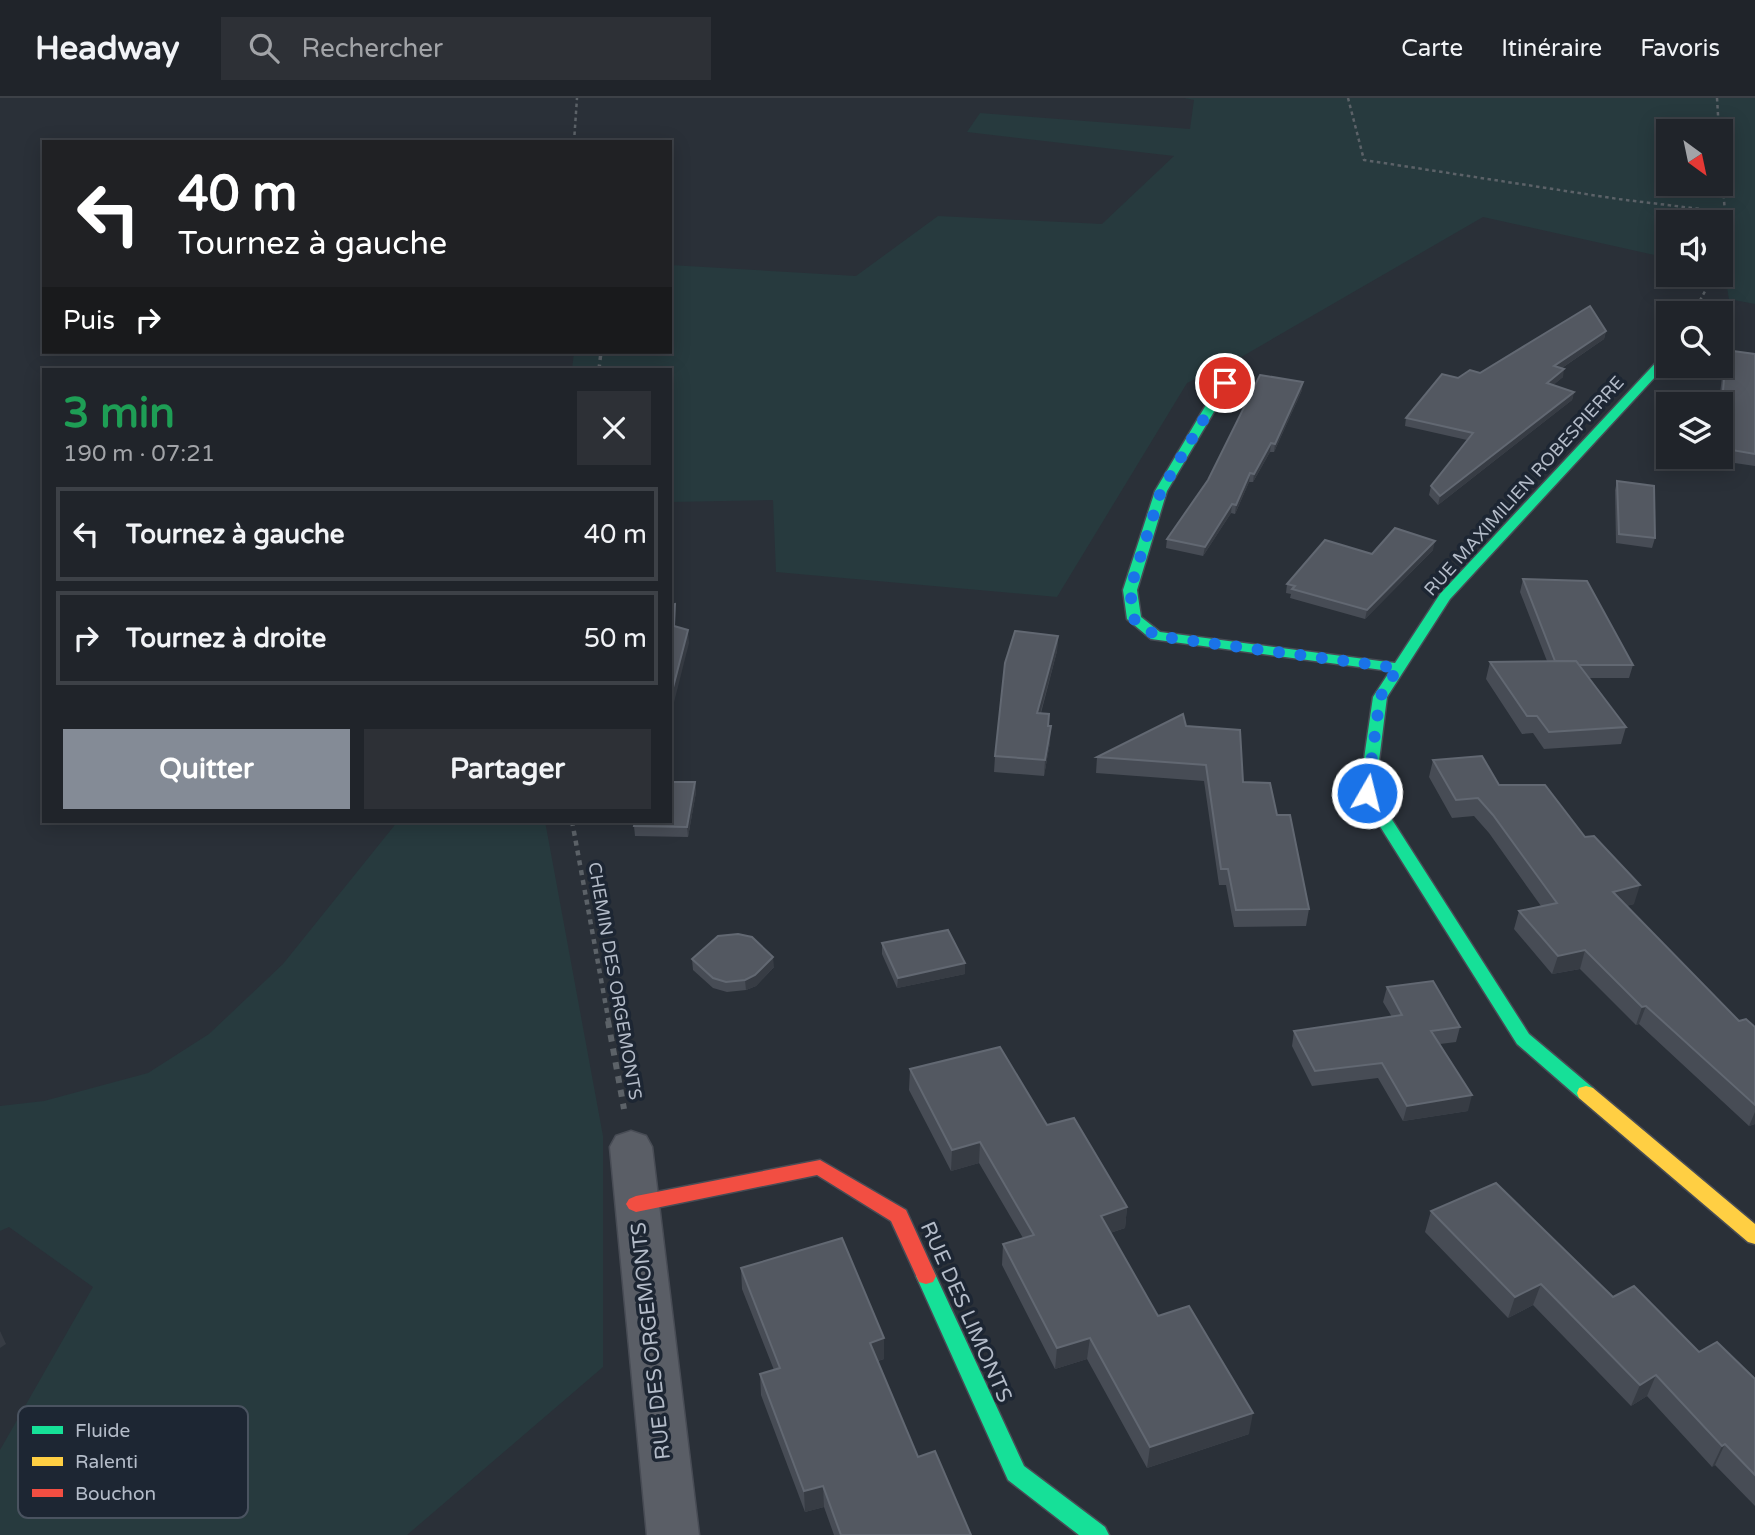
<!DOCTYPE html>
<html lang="fr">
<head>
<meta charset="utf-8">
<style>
  body { margin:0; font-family:"Varela Round",sans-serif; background:#2d3036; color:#f1f3f6; height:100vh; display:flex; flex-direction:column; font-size:26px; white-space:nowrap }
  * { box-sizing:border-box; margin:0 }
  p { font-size:23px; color:#a2a4a8 }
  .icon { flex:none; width:38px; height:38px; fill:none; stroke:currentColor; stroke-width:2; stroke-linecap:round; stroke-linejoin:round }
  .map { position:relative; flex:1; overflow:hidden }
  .drawer { position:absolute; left:42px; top:270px; width:630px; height:455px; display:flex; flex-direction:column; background:#20242a; border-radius:0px; box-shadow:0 4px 18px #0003,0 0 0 2px #3d4147 }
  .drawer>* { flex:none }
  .hud { position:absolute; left:42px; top:42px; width:630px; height:214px; border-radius:0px; box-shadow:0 4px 18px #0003,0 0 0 2px #3d4147; background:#202124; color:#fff; overflow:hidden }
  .needle { width:46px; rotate:147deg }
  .fabs { position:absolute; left:1656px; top:21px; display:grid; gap:14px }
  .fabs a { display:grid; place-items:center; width:77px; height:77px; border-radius:0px; background:#20242a; box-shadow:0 4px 18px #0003,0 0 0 2px #3d4147; font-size:35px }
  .pin { position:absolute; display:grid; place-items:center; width:60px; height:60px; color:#fff; margin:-30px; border:4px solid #fff; border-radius:50%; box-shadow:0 2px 7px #0007 }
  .me { position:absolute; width:77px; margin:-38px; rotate:8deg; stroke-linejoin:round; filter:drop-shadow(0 0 5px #0008) }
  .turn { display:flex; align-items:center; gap:24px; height:147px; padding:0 21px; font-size:32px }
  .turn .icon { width:91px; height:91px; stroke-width:2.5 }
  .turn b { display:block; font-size:49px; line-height:60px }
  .then { display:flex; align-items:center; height:66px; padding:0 21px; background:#0003; gap:14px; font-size:26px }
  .round { display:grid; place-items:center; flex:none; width:74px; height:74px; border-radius:0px; background:#2d3036 }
  .summary { display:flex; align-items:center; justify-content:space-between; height:119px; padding:0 21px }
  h1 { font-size:42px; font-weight:700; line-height:52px; color:#1e9e55 }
  .primary-button { display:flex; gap:14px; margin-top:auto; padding:14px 21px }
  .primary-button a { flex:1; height:80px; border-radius:0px; background:#848b96; color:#fff; font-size:28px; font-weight:700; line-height:80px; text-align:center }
  .primary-button a+a { background:#2d3036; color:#f1f3f6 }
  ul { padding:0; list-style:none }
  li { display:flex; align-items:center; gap:21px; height:94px; margin:0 14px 10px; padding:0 7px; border:4px solid #3d4147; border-radius:0px }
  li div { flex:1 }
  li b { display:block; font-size:26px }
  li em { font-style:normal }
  header { display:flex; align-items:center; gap:42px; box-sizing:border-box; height:98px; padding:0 35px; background:#20242a; border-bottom:2px solid #3d4147 }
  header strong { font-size:33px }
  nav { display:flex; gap:38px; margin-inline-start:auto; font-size:24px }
  .search { width:490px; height:63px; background:#2d3036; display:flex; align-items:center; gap:18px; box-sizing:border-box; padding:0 24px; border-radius:0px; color:#a2a4a8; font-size:26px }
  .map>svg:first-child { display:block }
  .green { fill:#273a3e; fill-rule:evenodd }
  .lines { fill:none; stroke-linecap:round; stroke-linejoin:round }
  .street-casing { stroke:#484c55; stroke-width:3 }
  .fast-casing { stroke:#484c55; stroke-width:3 }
  .slow-casing { stroke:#484c55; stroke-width:3 }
  .jam-casing { stroke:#484c55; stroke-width:3 }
  .path-far3 { stroke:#5c6268; stroke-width:2.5; stroke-dasharray:3.5 3.5; stroke-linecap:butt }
  .path-far2 { stroke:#5c6268; stroke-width:3.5; stroke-dasharray:4.5 4.5; stroke-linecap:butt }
  .path-far1 { stroke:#5c6268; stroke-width:4.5; stroke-dasharray:5 5; stroke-linecap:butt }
  .path { stroke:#5c6268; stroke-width:6; stroke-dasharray:7 7; stroke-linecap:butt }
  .street { fill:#5a5e66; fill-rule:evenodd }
  .fast { fill:#16e098; fill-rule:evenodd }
  .slow { fill:#ffcf43; fill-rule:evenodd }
  .jam { fill:#f24e42; fill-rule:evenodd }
  .wall { fill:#474c55 }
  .shaded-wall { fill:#373c44 }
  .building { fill:#535861; stroke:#626872; stroke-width:2 }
  .route { stroke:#1a73e8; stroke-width:12; stroke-dasharray:0 21.6 }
  .labels { text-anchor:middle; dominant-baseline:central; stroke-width:7; stroke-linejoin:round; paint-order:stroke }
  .street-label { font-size:18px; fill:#b4bcc9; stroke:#1d2633 }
  .near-street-label { font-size:21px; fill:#b4bcc9; stroke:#1d2633 }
  .key { fill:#1d2633; stroke:#4a5360; stroke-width:2 }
  .key-label { font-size:19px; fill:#b4bcc9 }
</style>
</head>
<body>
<header>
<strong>Headway</strong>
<div class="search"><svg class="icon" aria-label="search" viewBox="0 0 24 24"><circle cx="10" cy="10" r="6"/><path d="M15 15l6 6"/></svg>Rechercher</div>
<nav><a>Carte</a><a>Itinéraire</a><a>Favoris</a></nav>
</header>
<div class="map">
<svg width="1755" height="1437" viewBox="0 0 1755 1437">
  <rect width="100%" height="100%" fill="#2a3038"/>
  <g class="green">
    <path d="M1184,0H1755V206L1729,201L1724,172L1720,171V124H1668V160L1483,119L1243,258L1187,285L1057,499L776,474L773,402L670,404V271H572L574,254H670V167L856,178L938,118L1102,126L1174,58L967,34L980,15L1190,31L1194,2ZM1668,33H1720V86H1668Z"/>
    <polygon points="398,723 545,723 603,1038 603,1269 407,1437 0,1437 0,1352 93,1189 9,1129 0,1133 0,1008 44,1003 148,975 209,936 283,866"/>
  </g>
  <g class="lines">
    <g class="street-casing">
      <polygon id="street" points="631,1033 646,1038 652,1049 699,1437 647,1437 610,1049 616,1038"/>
    </g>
    <g class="fast-casing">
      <g id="fast">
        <polygon points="1668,257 1668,265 1450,501 1387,599 1375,695 1529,936 1593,990 1595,995 1593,1000 1586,1002 1579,1000 1517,946 1359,695 1373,599 1390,573 1151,541 1127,521 1123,492 1155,393 1219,285 1229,283 1231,285 1167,393 1137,492 1141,519 1160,534 1395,565 1440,496 1662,258"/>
        <polygon points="926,1170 933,1172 936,1178 1024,1368 1105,1429 1109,1437 1079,1437 1008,1382 916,1178 919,1172"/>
      </g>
    </g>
    <g class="slow-casing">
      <polygon id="slow" points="1586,988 1593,990 1755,1126 1755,1146 1748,1144 1579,1000 1577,995 1579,990"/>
    </g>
    <g class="jam-casing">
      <polygon id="jam" points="820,1062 906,1112 936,1178 933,1184 926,1186 919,1184 891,1123 817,1077 636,1114 629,1111 626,1106 629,1101 636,1098"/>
    </g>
    <g class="path-far3">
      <polyline points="1348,0 1364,62 1618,101 1725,114"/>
      <polyline points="1717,0 1719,33"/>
      <polyline points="574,44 577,0"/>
      <polyline points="1720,48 1727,142 1720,160"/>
      <polyline points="1693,215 1714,177"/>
    </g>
    <polyline class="path-far2" points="599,271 601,254"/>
    <polyline class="path-far1" points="572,723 609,925"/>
    <polyline class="path" points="608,923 624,1011"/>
    <use href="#street" class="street"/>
    <use href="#fast" class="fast"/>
    <use href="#slow" class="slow"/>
    <use href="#jam" class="jam"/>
  </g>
  <g class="wall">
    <polygon points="1606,233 1604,241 1562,270 1563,279 1553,287 1574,294 1572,302 1438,407 1429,397 1431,388 1467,342 1405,328 1406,320 1480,275"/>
    <polygon points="1733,253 1755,256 1755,368 1694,359 1720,359 1720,306 1693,306 1695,300 1719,304 1723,270 1726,259 1731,259"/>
    <polygon points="1302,292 1274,354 1270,354 1253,384 1249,384 1235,416 1231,415 1203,458 1166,450 1167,441"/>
    <polygon points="1617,383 1655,440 1652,450 1616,445 1615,392"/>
    <polygon points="1433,452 1365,521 1290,500 1291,496 1286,495 1287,486 1372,456"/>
    <polygon points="1523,481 1633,567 1629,580 1589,580 1626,629 1621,646 1544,651 1533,635 1522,636 1486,581 1490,564 1547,563 1520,494"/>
    <polygon points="1058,538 1057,553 1041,615 1048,628 1050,644 1044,678 994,674 995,658"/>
    <polygon points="1186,628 1277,717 1309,811 1306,828 1234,829 1226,787 1219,787 1204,683 1096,675 1097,659"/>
    <polygon points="1433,662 1499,687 1634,806 1626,808 1739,923 1755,929 1755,1026 1749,1028 1639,926 1636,927 1580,871 1552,876 1514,831 1519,813 1541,808 1489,735 1474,718 1452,720 1429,679"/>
    <polygon points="695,684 696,694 688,739 635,738 634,728"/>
    <polygon points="882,845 965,865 965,876 897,890 882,856"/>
    <polygon points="692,861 774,869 756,888 746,892 727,894 713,890 693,872"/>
    <polygon points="1387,889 1460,929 1456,944 1440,946 1468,1013 1403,1023 1378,980 1312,988 1292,948 1294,933 1392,919 1383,904"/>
    <polygon points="910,971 1047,1027 1127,1109 1125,1130 1110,1135 1158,1218 1249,1336 1147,1370 1087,1261 1055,1271 1002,1167 1003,1146 1023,1140 979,1065 951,1073 909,992"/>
    <polygon points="1431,1113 1613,1199 1699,1254 1755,1281 1755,1408 1715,1367 1712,1369 1647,1298 1631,1308 1533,1207 1508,1220 1425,1134"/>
    <polygon points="741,1170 884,1261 878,1263 918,1359 971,1437 834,1437 824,1409 805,1414 761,1297 760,1276 774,1272 742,1191"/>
  </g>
  <g class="shaded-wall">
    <polygon points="1606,233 1604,241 1553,276 1554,268"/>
    <polygon points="1564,271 1563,279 1545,294 1547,285"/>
    <polygon points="1303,284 1302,292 1274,354 1275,346"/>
    <polygon points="1574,294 1572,302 1438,407 1440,398"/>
    <polygon points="1271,345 1270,354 1253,384 1254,376"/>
    <polygon points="1250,375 1249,384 1235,416 1236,407"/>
    <polygon points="1232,406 1231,415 1203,458 1205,449"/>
    <polygon points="1435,443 1433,452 1365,521 1367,512"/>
    <polygon points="688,532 689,545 670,620 670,601"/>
    <polygon points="1058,538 1057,553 1036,631 1037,615"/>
    <polygon points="1051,628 1050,644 1044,678 1045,662"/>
    <polygon points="695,684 696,694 688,739 687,729"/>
    <polygon points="1640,787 1634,806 1607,813 1613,794"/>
    <polygon points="1585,852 1580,871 1552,876 1558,858"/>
    <polygon points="773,859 774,869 756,888 746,892 745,882"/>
    <polygon points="965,865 965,876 897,890 898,880"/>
    <polygon points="1646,908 1639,926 1636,927 1642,909"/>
    <polygon points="1472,997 1468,1013 1403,1023 1407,1008"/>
    <polygon points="1755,1014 1755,1026 1749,1028"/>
    <polygon points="980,1044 979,1065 951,1073 952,1052"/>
    <polygon points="1127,1109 1125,1130 1098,1139 1101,1118"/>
    <polygon points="1541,1186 1533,1207 1508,1220 1515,1199"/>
    <polygon points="0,1233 6,1246 0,1250"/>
    <polygon points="884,1240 884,1261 870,1265 870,1245"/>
    <polygon points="1090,1240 1087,1261 1055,1271 1057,1250"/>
    <polygon points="1656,1277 1647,1298 1631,1308 1640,1287"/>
    <polygon points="1253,1315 1249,1336 1147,1370 1150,1349"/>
    <polygon points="1725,1346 1715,1367 1712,1369 1722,1348"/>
    <polygon points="823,1388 824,1409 805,1414 804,1393"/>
  </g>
  <g class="building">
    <polygon points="1590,208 1606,233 1554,268 1564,271 1547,285 1574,294 1440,398 1431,388 1473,335 1406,320 1442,276 1458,280 1470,272 1480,275"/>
    <polygon points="1733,253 1755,256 1755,356 1720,350 1720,306 1694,306 1695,300 1722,304 1726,259 1733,259"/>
    <polygon points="1260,277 1303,284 1275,346 1271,345 1254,376 1250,375 1236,407 1232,406 1205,449 1167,441 1208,382"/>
    <polygon points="1617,383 1654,388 1655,440 1619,436"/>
    <polygon points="1395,430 1435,443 1367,512 1292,491 1295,488 1287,486 1325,442 1372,456"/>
    <polygon points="1523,481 1587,483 1633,567 1579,567 1576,563 1555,563"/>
    <polygon points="675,506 674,528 688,532 670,601 670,507"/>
    <polygon points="1015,533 1058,538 1037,615 1049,616 1048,628 1051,628 1045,662 995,658 1005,565"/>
    <polygon points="1576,563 1626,629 1549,634 1537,618 1527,618 1490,564"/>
    <polygon points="1183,616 1186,628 1240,632 1243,684 1270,685 1277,717 1290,717 1309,811 1236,812 1228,771 1221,771 1206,667 1097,659"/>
    <polygon points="1482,658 1499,687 1545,687 1585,739 1594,738 1640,787 1613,794 1739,923 1746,921 1755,929 1755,1007 1646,908 1642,909 1585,852 1558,858 1519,813 1557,805 1493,717 1478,700 1456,702 1433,662"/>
    <polygon points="670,684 695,684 687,729 634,728 635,723 670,723"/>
    <polygon points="948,832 965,865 898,880 882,845"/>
    <polygon points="738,836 752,839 773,859 755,877 745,882 726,884 713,880 692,861 718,838"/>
    <polygon points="1433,883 1460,929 1431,933 1472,997 1407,1008 1382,965 1315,973 1294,933 1402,917 1387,889"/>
    <polygon points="1000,949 1047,1027 1074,1020 1127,1109 1101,1118 1158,1218 1189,1208 1253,1315 1150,1349 1090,1240 1057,1250 1003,1146 1034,1137 980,1044 952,1052 910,971"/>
    <polygon points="1496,1085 1613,1199 1634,1188 1699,1254 1717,1244 1755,1281 1755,1377 1725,1346 1722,1348 1656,1277 1640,1287 1541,1186 1515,1199 1431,1113"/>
    <polygon points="842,1140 884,1240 870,1245 918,1359 935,1353 971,1437 841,1437 823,1388 804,1393 760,1276 780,1270 741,1170"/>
  </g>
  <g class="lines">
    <polyline class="route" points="1225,285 1161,393 1130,492 1134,521 1156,538 1398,570 1380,599 1367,695"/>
  </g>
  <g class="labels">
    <g class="street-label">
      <text transform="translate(1524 388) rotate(-48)">RUE MAXIMILIEN ROBESPIERRE</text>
      <text transform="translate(615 883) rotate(80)">CHEMIN DES ORGEMONTS</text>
    </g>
    <g class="near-street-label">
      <text transform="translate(966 1214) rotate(66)">RUE DES LIMONTS</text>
      <text transform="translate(651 1243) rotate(-96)">RUE DES ORGEMONTS</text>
    </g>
  </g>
  <rect x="18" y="1308" width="230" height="112" rx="10" class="key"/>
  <rect x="32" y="1328" width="31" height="8" fill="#16e098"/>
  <rect x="32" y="1359" width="31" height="9" fill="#ffcf43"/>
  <rect x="32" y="1391" width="31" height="8" fill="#f24e42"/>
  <g class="key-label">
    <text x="75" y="1339">Fluide</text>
    <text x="75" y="1370">Ralenti</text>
    <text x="75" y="1402">Bouchon</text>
  </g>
</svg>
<div class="fabs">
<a><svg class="needle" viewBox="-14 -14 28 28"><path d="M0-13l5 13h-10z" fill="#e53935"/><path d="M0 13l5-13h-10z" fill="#a2a4a8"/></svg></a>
<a><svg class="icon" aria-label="sound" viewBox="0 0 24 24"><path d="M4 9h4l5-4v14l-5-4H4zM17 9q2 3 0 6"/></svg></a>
<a><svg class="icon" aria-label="search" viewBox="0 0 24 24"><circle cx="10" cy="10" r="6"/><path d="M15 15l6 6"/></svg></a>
<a><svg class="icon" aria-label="layers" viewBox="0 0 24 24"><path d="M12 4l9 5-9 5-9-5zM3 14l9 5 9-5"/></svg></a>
</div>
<div class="pin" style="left:1225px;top:285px;background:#d93025"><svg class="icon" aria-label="arrive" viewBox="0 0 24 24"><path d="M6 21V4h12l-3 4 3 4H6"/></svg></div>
<svg class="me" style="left:1367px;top:695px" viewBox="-20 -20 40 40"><circle r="17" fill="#1a73e8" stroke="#fff" stroke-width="3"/><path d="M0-11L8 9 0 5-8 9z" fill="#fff"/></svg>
<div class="hud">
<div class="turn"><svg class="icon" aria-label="left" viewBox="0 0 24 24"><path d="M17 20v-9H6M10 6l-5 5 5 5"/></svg><div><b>40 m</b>Tournez à gauche</div></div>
<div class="then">Puis<svg class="icon" aria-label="right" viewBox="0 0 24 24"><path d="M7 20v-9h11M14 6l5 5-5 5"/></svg></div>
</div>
<section class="drawer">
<div class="summary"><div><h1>3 min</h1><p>190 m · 07:21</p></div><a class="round"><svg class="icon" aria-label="close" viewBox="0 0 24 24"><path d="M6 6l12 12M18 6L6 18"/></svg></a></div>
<ul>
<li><svg class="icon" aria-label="left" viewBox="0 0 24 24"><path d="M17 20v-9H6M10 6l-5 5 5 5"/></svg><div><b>Tournez à gauche</b></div><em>40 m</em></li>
<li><svg class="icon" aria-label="right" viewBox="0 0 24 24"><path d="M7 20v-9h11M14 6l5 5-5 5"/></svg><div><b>Tournez à droite</b></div><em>50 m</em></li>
</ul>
<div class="primary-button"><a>Quitter</a><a>Partager</a></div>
</section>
</div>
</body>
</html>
